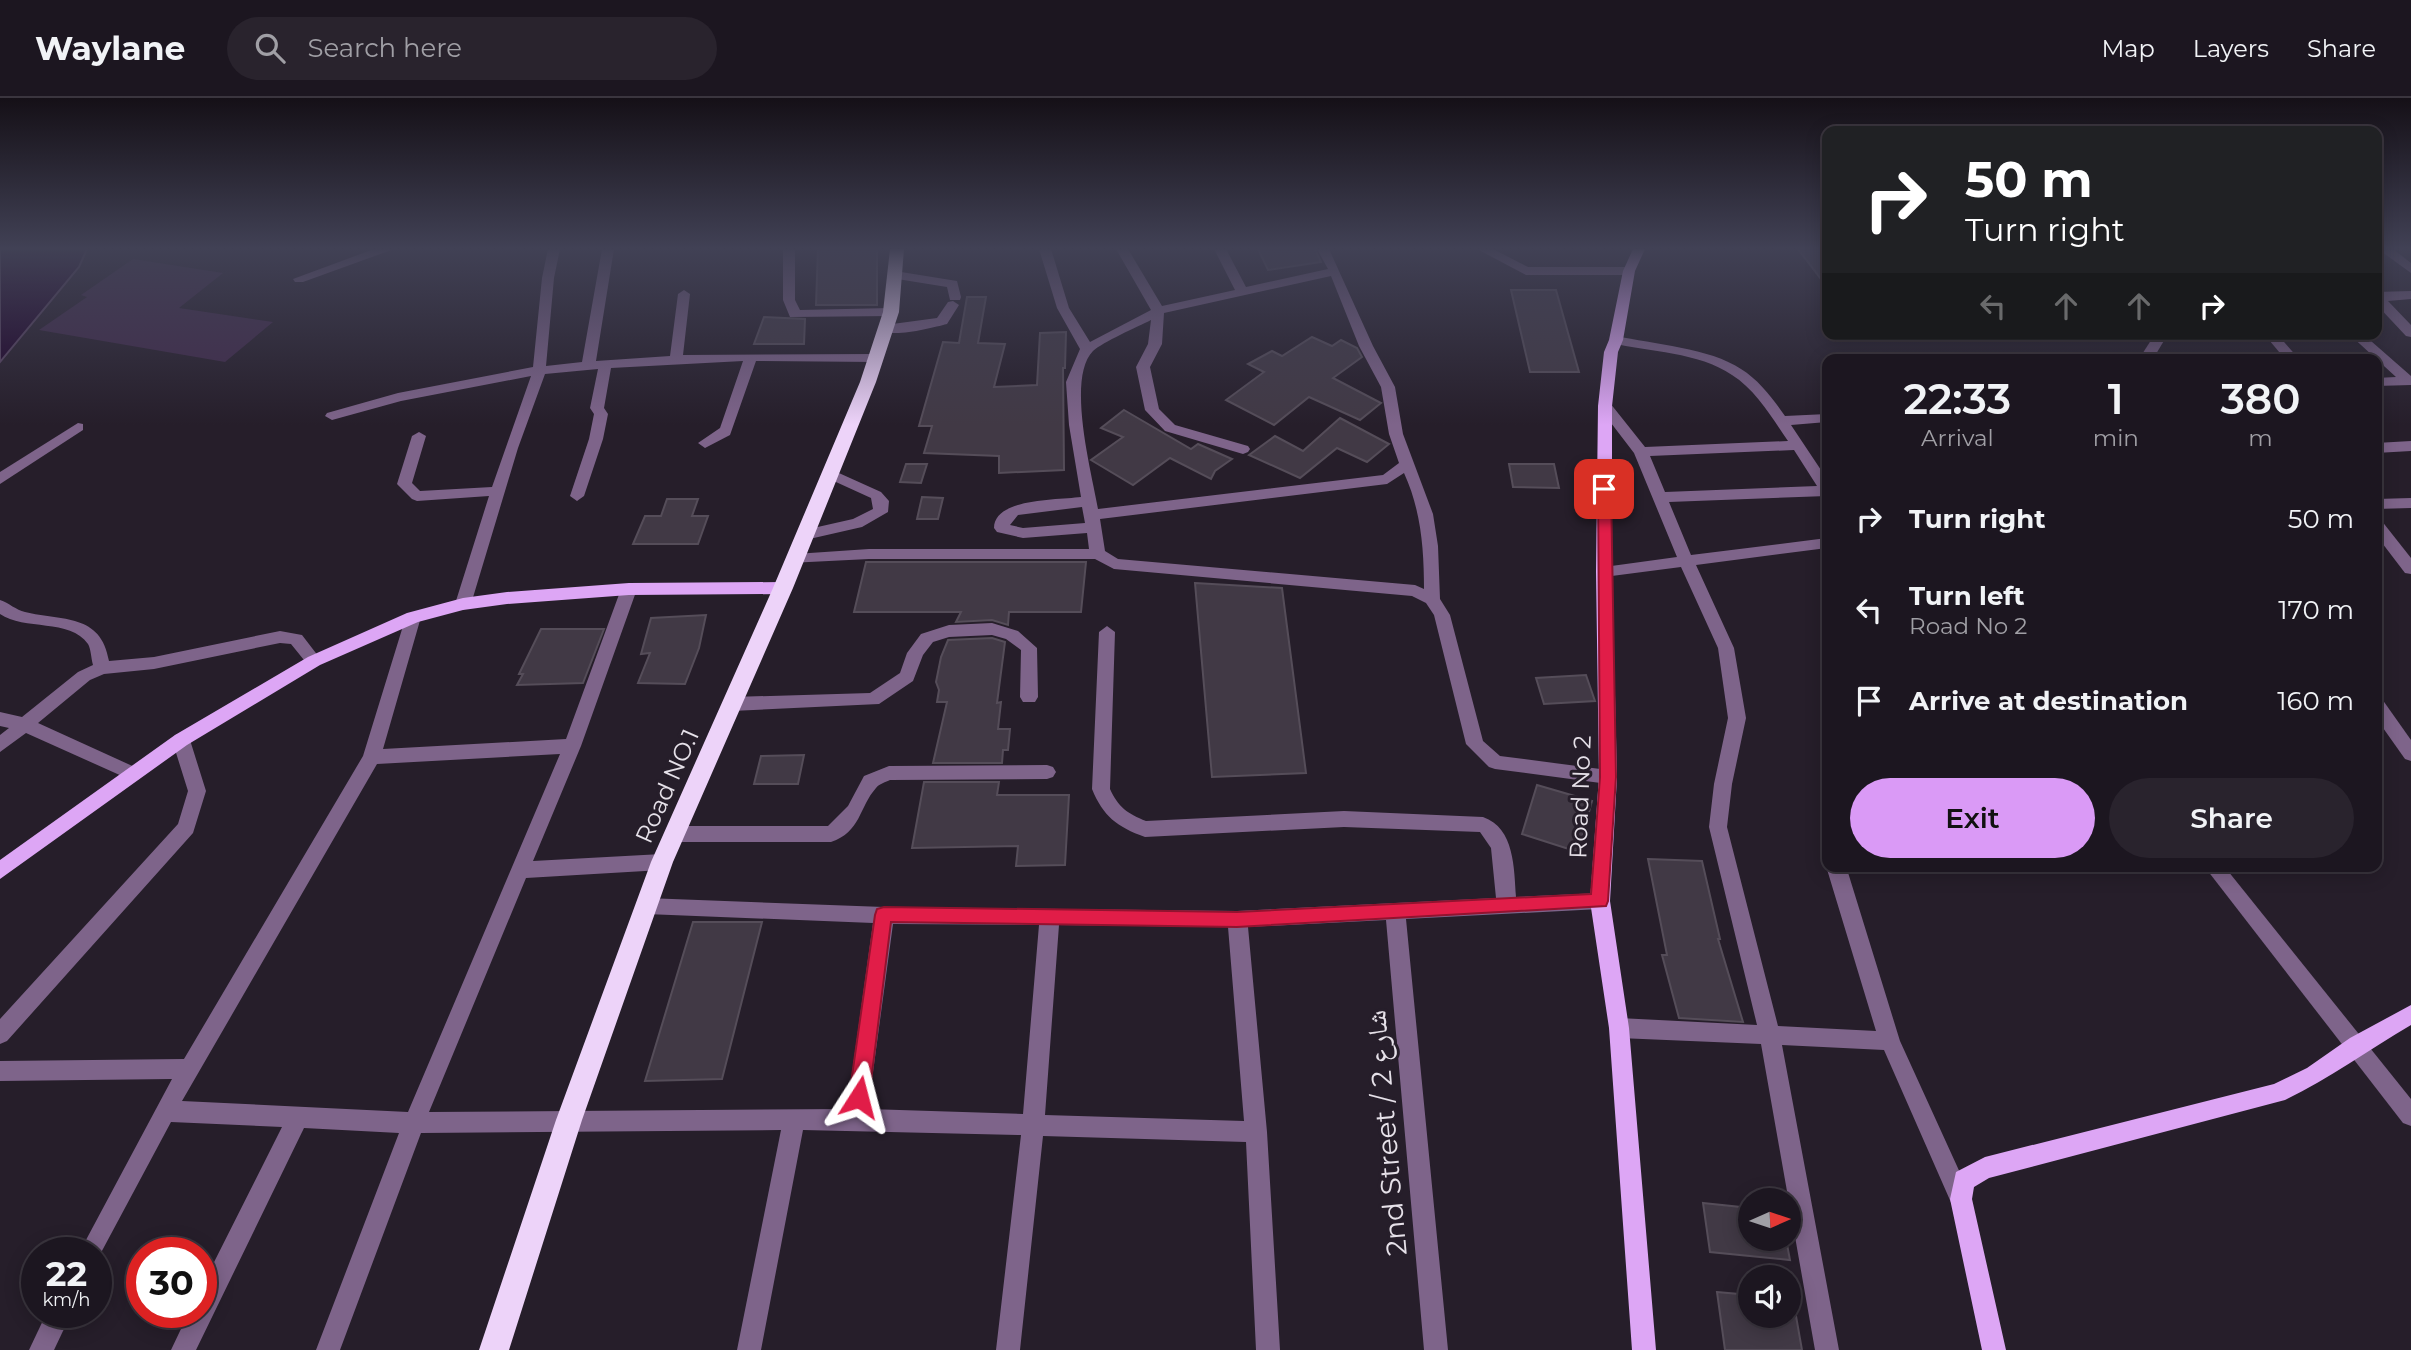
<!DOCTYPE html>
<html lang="en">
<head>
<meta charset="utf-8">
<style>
  body { margin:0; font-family:Montserrat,"Noto Naskh Arabic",sans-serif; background:#29232d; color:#f1f3f6; height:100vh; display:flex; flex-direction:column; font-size:26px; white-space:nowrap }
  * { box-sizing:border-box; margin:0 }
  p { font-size:23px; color:#a09fa5 }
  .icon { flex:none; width:38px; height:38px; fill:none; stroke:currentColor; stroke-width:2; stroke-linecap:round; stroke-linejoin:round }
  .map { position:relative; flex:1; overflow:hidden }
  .sheet { position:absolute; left:1822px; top:256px; width:560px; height:518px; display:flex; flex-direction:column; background:#1c1620; border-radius:14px; box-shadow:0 4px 18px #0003,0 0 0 2px #3a353e }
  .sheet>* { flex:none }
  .top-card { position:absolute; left:1822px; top:28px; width:560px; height:214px; border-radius:14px; box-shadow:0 4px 18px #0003,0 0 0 2px #3a353e; background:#202124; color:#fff; overflow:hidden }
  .needle { width:46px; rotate:87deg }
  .controls { position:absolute; left:1738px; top:1090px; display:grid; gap:14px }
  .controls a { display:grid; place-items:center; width:63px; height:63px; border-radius:50%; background:#1c1620; box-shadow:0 4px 18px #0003,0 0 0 2px #3a353e; font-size:35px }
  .speed { position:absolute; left:21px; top:1139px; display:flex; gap:14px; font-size:35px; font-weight:700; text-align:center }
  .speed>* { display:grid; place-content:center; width:91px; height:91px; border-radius:50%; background:#1c1620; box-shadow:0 4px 18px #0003,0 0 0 2px #3a353e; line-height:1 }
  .speed small { font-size:18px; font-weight:400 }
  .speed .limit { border:10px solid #d22; background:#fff; color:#111 }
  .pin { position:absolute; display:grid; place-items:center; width:60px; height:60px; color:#fff; margin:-30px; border-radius:14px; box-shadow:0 4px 10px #0006 }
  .me { position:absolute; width:77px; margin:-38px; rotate:9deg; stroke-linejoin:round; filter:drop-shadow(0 0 5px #0008) }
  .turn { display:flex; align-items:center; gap:24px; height:147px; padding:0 28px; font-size:32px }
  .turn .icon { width:91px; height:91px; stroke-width:2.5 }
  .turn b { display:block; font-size:49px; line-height:60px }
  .lanes { display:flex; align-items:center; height:66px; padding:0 28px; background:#0003; justify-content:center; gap:35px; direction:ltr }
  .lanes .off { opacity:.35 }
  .eta { display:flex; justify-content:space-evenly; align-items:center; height:119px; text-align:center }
  .eta b { font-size:42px; font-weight:600; line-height:49px }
  .action { display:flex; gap:14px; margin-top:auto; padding:14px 28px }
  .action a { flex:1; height:80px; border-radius:42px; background:#da9af6; color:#111; font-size:28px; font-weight:600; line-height:80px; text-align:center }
  .action a+a { background:#29232d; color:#f1f3f6 }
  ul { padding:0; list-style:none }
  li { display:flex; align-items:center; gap:21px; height:91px; padding:0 28px }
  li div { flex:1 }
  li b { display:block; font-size:26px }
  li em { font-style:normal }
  header { display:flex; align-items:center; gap:42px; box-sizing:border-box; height:98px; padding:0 35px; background:#1c1620; border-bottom:2px solid #3a353e }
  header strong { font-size:33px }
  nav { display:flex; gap:38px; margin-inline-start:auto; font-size:24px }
  .search { width:490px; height:63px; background:#29232d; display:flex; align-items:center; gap:18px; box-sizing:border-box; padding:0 24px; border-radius:38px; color:#a09fa5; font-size:26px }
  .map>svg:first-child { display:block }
  .green { fill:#412a4b }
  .water { fill:#1d0028; stroke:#594462; stroke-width:2 }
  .building { fill:#413945; stroke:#554d59; stroke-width:2 }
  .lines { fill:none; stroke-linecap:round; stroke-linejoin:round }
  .minor { fill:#7e648a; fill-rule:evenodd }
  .major { fill:#dda6f5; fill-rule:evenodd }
  .highway { fill:#edd3f9; fill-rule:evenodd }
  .route { fill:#e11d48; stroke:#92132f; stroke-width:2 }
  .labels { text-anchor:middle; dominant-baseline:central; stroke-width:6; stroke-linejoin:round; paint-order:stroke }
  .street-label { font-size:24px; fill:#e6e1e9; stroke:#261e2a }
  .near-street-label { font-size:28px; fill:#e6e1e9; stroke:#261e2a }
</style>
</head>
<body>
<header>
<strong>Waylane</strong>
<div class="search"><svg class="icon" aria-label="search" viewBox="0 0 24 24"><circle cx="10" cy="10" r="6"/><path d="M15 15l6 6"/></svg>Search here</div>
<nav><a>Map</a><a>Layers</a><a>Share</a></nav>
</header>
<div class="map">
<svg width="2411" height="1252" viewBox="0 0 2411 1252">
  <rect width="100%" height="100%" fill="#261e2a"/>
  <polygon class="green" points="133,161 223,175 179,210 273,224 225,264 39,232 87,199 81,197"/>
  <polygon class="water" points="0,151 87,151 79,169 0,264"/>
  <g class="building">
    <polygon points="818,151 877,151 877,207 816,207"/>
    <polygon points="1258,151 1315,151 1321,164 1268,172"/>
    <polygon points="1798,151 1827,151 1827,189"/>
    <polygon points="1511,192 1556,192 1579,274 1530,274"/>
    <polygon points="967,199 986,199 978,245 1005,246 994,289 1037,287 1040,235 1066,234 1065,270 1063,270 1064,372 999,375 999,358 924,355 932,328 919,328 943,244 959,245"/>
    <polygon points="764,219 805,221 804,246 754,246"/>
    <polygon points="1312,239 1332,248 1341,242 1357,250 1362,259 1333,280 1381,305 1360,322 1309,299 1274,327 1226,302 1264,274 1248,266 1272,253 1282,258"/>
    <polygon points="1124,312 1191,351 1198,346 1232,361 1215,373 1211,381 1170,360 1133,387 1091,362 1123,339 1101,330"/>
    <polygon points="1340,320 1389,346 1367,364 1337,350 1300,380 1249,357 1275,338 1303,353"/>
    <polygon points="906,366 927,366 921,385 900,384"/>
    <polygon points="1509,366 1554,366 1559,390 1513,389"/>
    <polygon points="922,399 943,400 938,421 917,421"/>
    <polygon points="667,401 698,401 692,418 708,418 698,446 633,446 645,418 661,418"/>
    <polygon points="866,464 1086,464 1081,514 1009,514 1008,527 992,522 956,524 961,514 854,514"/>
    <polygon points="1195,485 1282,490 1306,675 1212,679"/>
    <polygon points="706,517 699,550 685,586 638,585 650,555 641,556 651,520"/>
    <polygon points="541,531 604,531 583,585 517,587 523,576 519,576"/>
    <polygon points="992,540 1005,544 997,605 1001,604 998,631 1010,631 1008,652 1003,652 1002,665 933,665 947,604 937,604 939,592 936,584 941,559 948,542"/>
    <polygon points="1586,577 1595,603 1544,606 1536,580"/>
    <polygon points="804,657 798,686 754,686 761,658"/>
    <polygon points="924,684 999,684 997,697 1069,697 1065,767 1016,768 1018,748 912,750"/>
    <polygon points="1537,687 1592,703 1578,754 1522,736"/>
    <polygon points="1648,761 1702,763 1720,841 1718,841 1743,924 1679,920 1662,857 1667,857"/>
    <polygon points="693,824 762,824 722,981 645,983"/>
    <polygon points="1703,1105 1750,1110 1750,1141 1786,1141 1790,1162 1710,1154"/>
    <polygon points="1717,1194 1750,1197 1750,1218 1796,1218 1802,1252 1725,1252"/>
  </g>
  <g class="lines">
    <g class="minor">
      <polygon points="374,151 394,151 303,184 295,184 293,181"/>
      <polygon points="548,151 560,151 554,180 546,268 582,264 602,151 614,151 596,263 670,258 678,196 684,192 690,196 683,257 876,256 883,260 876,264 756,263 730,337 705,350 698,345 720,330 743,263 611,270 604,310 608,316 603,341 584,398 577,403 570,398 589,341 594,316 590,310 598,271 545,276 518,350 471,506 463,512 455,506 489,398 417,403 412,401 397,386 412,338 419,334 426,338 412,385 420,393 492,389 531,278 401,303 332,322 325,318 327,315 398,295 533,269 542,180"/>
      <polygon points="783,151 795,151 795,202 800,212 891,210 897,214 891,218 790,219 783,202"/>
      <path d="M1039,151H1051L1069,210L1090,244L1151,212L1116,151H1128L1162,208L1235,192L1214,151H1226L1246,189L1328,171L1317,151H1329L1373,248L1395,289L1403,336L1433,416L1438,448L1440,501L1450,517L1483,643L1500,658L1608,672L1614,674L1617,679L1614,684L1608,686L1495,671L1489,669L1466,646L1434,517L1426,505L1412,498L1114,471L1095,461H869L789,465L787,461L795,456L869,451H1089L1087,435L1023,440L997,434L994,430C994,400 1058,402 1081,399L1069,327L1066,284L1080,251L1057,210ZM1331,178L1359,248L1381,289L1389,336L1399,365L1383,377L1098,411C1092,376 1066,280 1093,253C1103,244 1137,229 1151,222L1148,246L1136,269L1145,312L1165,333L1243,356L1248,354L1250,351L1248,348L1175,327L1159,311L1150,269L1162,246L1164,215ZM1404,375C1421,412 1424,451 1424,491L1415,487L1118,461L1105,453L1100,421L1387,386ZM1082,409L1085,425L1023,430L1010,427L1018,417Z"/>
      <polygon points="1477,151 1493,151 1528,169 1629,169 1635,173 1629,177 1526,177"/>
      <polygon points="2378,151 2393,151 2411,165 2411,175"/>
      <polygon points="895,173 957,183 961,199 960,202 950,202 947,189 891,180 891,174"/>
      <polygon points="2411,193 2411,201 2388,203 2411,227 2411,239 2406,238 2376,206 2376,194"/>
      <path d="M953,203L959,207L947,226C931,230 891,241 878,231L885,227L937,220L948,204Z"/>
      <polygon points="2155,236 2168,236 2153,261 2139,261"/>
      <polygon points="2264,236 2277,236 2299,261 2285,261"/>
      <polygon points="2349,236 2363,236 2411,278 2411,287 2376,288 2376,280 2396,279"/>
      <path d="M1616,238C1653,246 1710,250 1741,271C1759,282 1773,301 1785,318L1827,316V324L1791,327L1827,381V398L1669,404L1691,457L1827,440V450L1696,467L1734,550L1746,620L1732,686L1727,729L1778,928L1876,933L1826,768H1846L1900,943L1972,1101L1969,1109L1961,1112L1953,1109L1884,952L1782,947L1839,1252H1815L1761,946L1619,940L1612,937L1609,930L1612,923L1619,920L1757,927L1709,729L1714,686L1728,620L1718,550L1681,469L1604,479L1596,474L1604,469L1677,459L1634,355L1598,308L1600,305H1610L1645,349L1788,343C1772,320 1756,292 1732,277C1699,254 1649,254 1611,245V239ZM1794,352L1817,388L1665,394L1650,358Z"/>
      <polygon points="78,325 83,326 83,332 0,386 0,374"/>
      <polygon points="2411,343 2411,353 2376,355 2376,345"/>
      <polygon points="830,371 881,394 889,403 888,414 862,429 805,442 800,441 797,437 800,433 853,421 873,411 871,400 825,379 823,376 825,373"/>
      <polygon points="2411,400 2411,410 2376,411 2376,401"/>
      <polygon points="2376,421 2381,422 2411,460 2411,476 2405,475 2376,437"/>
      <path d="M629,485L637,491L581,648L533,763L662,756L669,758L672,764L669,770L662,772L526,780L429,1014L847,1011L873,825L646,816L639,814L636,808L639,802L646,800L884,809L1237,813L1496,800L1491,750L1480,734L1344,729L1145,739C1117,729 1103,718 1092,691L1099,534L1107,528L1115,534L1110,691C1118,709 1128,716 1146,723L1344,713L1483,719C1515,730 1514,771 1516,799L1600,795L1607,797L1610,803L1607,809L1600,811L1406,821L1448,1252H1424L1386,822L1248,829L1267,1034L1280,1252H1256L1246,1044L1043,1038L1020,1252H996L1021,1037L803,1032L761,1252H737L781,1032L421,1035L340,1252H316L399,1035L304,1030L196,1252H171L189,1214H201V1190L282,1029L171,1024L96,1164V1155H79L172,981L0,983V963L184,961L363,658L407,515H419L421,519L383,651L566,641L621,491ZM560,656L408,1014L182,1003L377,666ZM893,826L1039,827L1023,1016L868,1011ZM1059,827L1228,829L1244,1023L1045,1017Z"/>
      <path d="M0,502C9,505 16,512 25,514C62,523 101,515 109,563L154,559L280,533L302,537L322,563L314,569L308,567L291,546L280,545L154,571L104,576L90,582L38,625L139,671L142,676L139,681L133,683L26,635L0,654V637L9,630L0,628V614L22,619L78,574L93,567C91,560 91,551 88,546C70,520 24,533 0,516Z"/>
      <polygon points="992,525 1018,533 1037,550 1038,599 1035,604 1023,604 1020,599 1021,552 1006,541 992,537 949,539 933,544 923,557 913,583 879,606 732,613 726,611 723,606 726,601 732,599 870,595 900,575 907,555 921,536 949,527"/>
      <polygon points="2376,600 2382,601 2411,642 2411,663 2405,661 2376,620"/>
      <polygon points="181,635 187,637 190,642 206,693 193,735 7,943 0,946 0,921 178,726 188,693 172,642 175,637"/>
      <path d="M1047,667L1053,669L1056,674L1053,679L1047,681L890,682C886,684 879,686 876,690C859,709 861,734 831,744H674L667,741L665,736L667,731L674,728H828L848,708L864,678L889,668Z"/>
      <polygon points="2204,768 2224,768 2411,1001 2411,1028 2403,1025"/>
      <polygon points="47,1214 72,1214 54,1252 29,1252"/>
    </g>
    <g class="major">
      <polygon points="1633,151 1645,151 1635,173 1623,242 1618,254 1612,308 1612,474 1617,679 1610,803 1629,930 1656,1252 1632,1252 1609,930 1590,803 1599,679 1596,474 1598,308 1604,254 1609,242 1623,173"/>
      <polygon points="783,484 791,490 783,496 629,497 507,506 463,512 418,524 320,567 187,647 0,781 0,762 175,637 308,559 407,515 463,500 507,494 629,485"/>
      <path d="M2411,907V927C2368,952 2329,981 2285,1002L1989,1080L1974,1089L1972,1101L2006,1252H1982L1950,1101L1956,1074L1985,1059L2274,986L2307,970L2350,940Z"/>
    </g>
    <polygon class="highway" points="890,151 904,151 899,214 876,284 793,490 673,764 582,1022 509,1252 479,1252 556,1022 651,764 773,490 860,284 883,214"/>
  </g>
  <linearGradient id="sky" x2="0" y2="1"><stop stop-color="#151017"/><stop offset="0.46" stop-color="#414155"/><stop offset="1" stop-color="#414155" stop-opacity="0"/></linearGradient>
  <rect width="2411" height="327" fill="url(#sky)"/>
  <polygon class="route" points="1604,387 1611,391 1616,679 1608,803 1606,808 1237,829 891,824 869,999 866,1005 859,1008 852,1005 849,999 875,817 877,811 884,809 1237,814 1591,796 1600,679 1598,391"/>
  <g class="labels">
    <g class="street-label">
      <text transform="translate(667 688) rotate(-66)">Road NO.1</text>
      <text transform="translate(1580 699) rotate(-88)">Road No 2</text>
    </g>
    <g class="near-street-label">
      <text transform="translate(1386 1035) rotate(-95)">2nd Street / شارع 2</text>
    </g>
  </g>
</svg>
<div class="controls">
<a><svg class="needle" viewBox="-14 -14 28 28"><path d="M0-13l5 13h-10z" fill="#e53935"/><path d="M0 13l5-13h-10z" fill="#a09fa5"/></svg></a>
<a><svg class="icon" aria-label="sound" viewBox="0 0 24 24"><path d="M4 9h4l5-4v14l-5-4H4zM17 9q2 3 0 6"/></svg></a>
</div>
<div class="speed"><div>22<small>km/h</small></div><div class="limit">30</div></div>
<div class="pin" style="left:1604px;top:391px;background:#d93025"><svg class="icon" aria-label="arrive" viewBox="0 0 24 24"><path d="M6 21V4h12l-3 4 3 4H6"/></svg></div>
<svg class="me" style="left:859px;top:999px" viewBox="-20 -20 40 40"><path d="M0-17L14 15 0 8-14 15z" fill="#e11d48" stroke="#fff" stroke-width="4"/></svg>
<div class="top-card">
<div class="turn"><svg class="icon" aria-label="right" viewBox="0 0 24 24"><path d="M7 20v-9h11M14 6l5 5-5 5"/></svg><div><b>50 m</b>Turn right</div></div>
<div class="lanes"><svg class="icon off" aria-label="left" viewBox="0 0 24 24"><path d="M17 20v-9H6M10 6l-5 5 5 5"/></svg><svg class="icon off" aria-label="ahead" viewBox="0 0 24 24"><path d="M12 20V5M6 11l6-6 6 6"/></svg><svg class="icon off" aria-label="ahead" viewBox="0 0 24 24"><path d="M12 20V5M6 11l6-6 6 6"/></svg><svg class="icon" aria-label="right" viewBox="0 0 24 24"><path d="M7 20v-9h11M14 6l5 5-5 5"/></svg></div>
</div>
<section class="sheet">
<div class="eta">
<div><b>22:33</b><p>Arrival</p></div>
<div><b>1</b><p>min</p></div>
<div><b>380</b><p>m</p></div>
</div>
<ul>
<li><svg class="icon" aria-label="right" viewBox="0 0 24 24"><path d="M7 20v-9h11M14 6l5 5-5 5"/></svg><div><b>Turn right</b></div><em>50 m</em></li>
<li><svg class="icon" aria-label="left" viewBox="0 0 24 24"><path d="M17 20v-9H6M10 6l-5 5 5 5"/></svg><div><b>Turn left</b><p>Road No 2</p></div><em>170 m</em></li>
<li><svg class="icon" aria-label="arrive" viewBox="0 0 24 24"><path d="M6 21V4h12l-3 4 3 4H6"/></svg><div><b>Arrive at destination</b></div><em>160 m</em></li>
</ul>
<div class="action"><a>Exit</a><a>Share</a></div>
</section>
</div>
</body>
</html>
